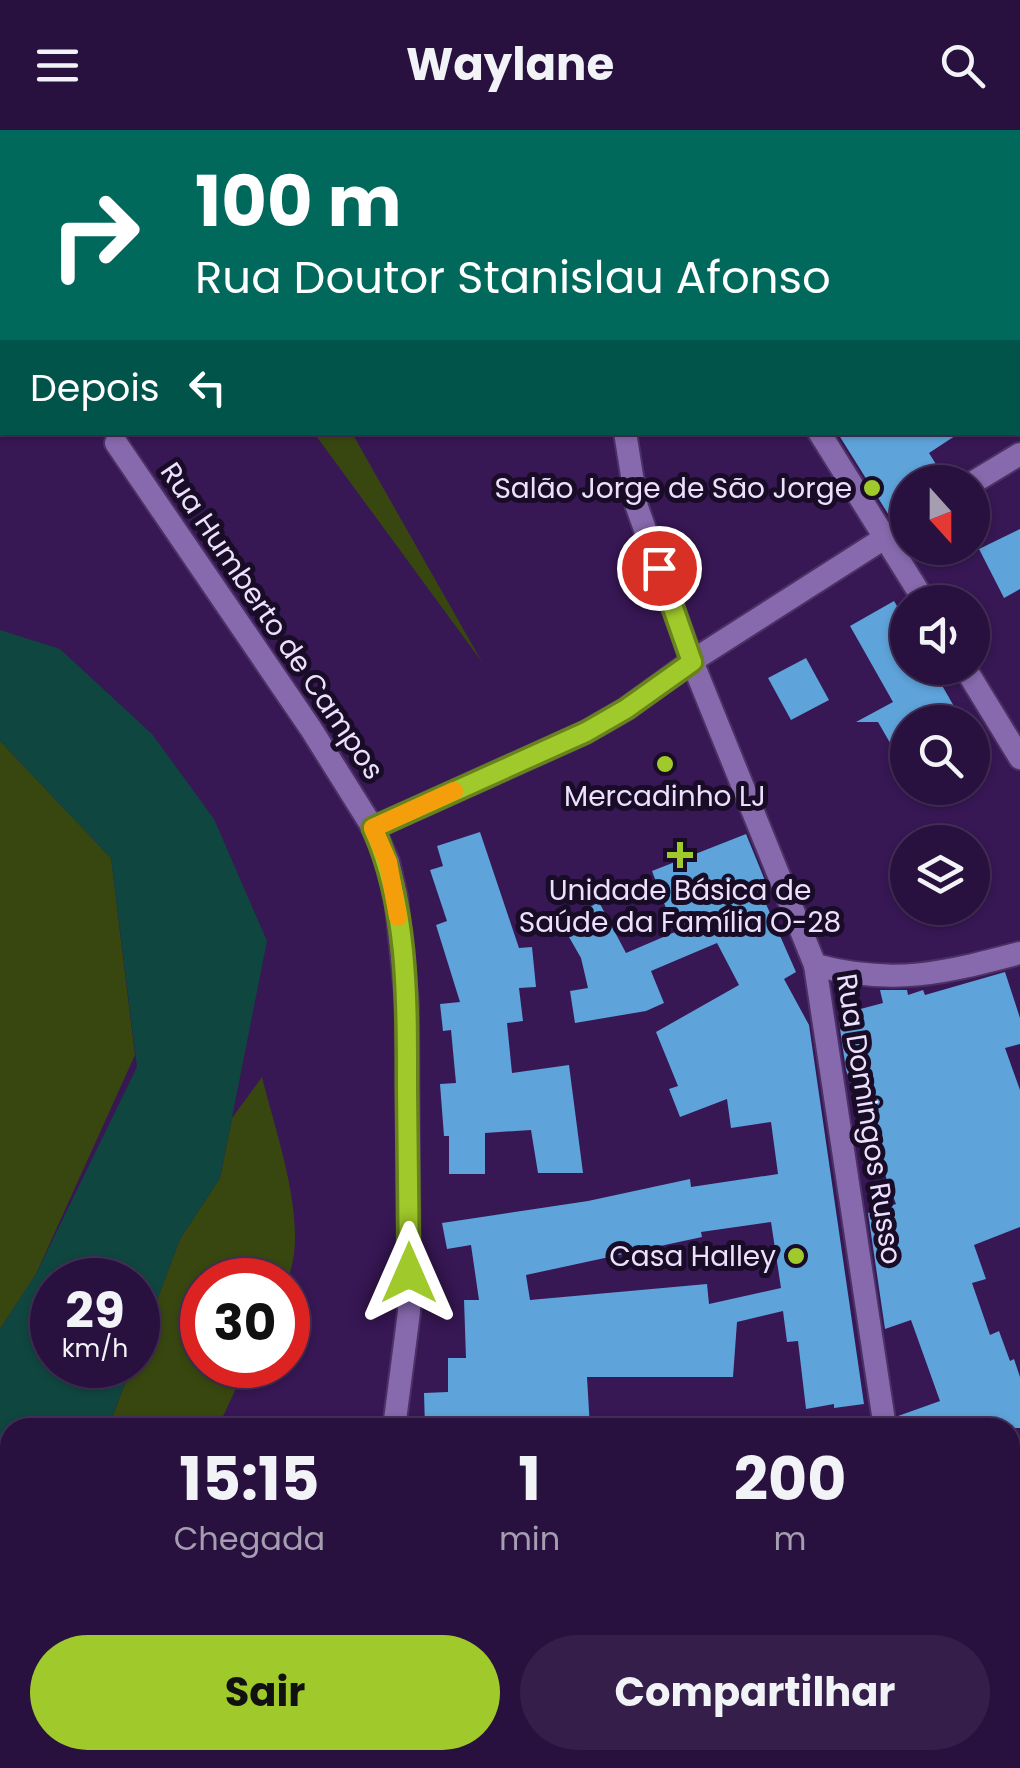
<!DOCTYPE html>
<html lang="pt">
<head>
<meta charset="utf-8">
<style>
  body { margin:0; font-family:Poppins,sans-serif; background:#351f4a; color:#f1f3f6; height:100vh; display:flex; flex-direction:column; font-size:38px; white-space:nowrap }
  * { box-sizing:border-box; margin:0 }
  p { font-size:32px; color:#a59db0 }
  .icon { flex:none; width:55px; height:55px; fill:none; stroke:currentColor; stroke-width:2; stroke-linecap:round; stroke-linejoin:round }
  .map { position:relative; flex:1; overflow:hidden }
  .sheet { position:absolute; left:0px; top:1288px; width:1020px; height:352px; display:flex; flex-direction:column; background:#29113f; border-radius:30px 30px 0 0; box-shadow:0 2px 8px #0004,0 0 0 2px #453159 }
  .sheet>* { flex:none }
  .hud { position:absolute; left:0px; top:0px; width:1020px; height:305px; box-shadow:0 2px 8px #0004,0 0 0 2px #453159; background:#00695c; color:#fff; overflow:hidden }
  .needle { width:65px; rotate:159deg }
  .fabs { position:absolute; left:890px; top:335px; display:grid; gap:20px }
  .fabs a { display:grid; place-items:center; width:100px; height:100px; border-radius:50%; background:#29113f; box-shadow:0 2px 8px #0004,0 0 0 2px #453159; font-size:50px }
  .speed { position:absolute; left:30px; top:1128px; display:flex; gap:20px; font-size:50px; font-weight:700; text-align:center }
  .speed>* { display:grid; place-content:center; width:130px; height:130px; border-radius:50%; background:#29113f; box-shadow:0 2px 8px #0004,0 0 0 2px #453159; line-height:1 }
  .speed small { font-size:25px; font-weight:400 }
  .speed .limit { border:15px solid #d22; background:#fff; color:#111 }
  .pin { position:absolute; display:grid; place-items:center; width:85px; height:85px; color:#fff; margin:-42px; border:5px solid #fff; border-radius:50%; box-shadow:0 2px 10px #0007 }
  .me { position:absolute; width:110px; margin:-55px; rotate:0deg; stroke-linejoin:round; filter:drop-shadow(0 0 8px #0008) }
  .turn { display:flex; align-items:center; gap:35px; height:210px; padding:0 30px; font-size:45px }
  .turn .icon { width:130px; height:130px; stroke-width:2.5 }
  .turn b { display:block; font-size:70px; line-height:85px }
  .then { display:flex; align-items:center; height:95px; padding:0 30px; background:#0003; gap:20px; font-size:38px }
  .eta { display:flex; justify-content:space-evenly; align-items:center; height:170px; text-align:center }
  .eta b { font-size:60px; font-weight:700; line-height:70px }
  .button { display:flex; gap:20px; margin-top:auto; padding:20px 30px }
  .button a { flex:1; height:115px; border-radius:60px; background:#a0c92b; color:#111; font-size:40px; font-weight:700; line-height:115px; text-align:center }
  .button a+a { background:#351f4a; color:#f1f3f6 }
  header { display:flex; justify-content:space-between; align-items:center; height:130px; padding:0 30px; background:#29113f; font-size:45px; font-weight:700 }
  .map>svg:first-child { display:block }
  .green { fill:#384710 }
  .water { fill:#104640 }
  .building { fill:#5ea3da; fill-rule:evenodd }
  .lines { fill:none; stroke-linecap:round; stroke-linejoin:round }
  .minor-casing { stroke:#4b3164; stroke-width:26 }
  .minor { stroke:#8769ad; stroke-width:22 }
  .route-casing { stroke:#68831c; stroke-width:25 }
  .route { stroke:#a0c92b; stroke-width:18 }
  .slow { stroke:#f59e0b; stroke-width:18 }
  .poi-dot { fill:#a0c92b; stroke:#180c26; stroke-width:4 }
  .labels { text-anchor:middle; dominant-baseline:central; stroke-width:10; stroke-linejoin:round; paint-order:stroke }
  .poi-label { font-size:28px; fill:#ece0fe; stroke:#180c26; text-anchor:end }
  .street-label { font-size:28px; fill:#ece0fe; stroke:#180c26 }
</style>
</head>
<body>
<header><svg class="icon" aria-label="menu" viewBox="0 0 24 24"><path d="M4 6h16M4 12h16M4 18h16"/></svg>Waylane<svg class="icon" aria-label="search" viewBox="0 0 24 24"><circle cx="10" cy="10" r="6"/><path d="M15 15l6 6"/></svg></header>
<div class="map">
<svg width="1020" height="1638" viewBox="0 0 1020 1638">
  <rect width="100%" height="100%" fill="#371754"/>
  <g class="green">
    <polygon points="314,303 352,303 482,532"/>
    <polygon points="0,611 111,728 135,925 36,1144 0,1199"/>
    <path d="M262,947C275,1001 311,1098 287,1150H202V1235H247L218,1297L108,1298L132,1235H138V1220L180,1109L220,1048L232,988Z"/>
    <polygon points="10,1414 10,1586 0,1581 0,1423"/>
  </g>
  <polygon class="water" points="0,500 60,519 152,604 214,689 267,811 220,1048 180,1109 138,1220 138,1150 52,1150 52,1235 132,1235 108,1297 10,1298 10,1414 0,1423 0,1199 36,1144 137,937 111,728 0,611"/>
  <g class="building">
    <polygon points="837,302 961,302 929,323 947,352 908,352 908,378 890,387"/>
    <polygon points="1020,399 1020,459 1004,468 979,419"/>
    <polygon points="894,471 908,494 908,538 932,538 963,592 908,592 908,644 878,592 856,592 893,572 850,496"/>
    <polygon points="806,528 829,570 791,590 768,548"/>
    <polygon points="480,702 519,818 532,817 536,857 519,858 523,891 507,893 512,943 569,935 583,1043 538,1043 531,1000 485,1003 485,1044 449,1044 449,1006 444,1006 440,954 456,953 451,900 443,901 440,874 460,872 436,795 447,791 430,740 443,736 437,716"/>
    <path d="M746,704L766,753L758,756L796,842L784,849L809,895L864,1274L834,1278V1274L806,1279L798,1211L787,1212L783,1181L737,1192L733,1247H587L590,1298H425L424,1263L448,1262V1228H466L464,1170H479L471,1115L447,1119L442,1093L588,1071L690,1049L691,1057L778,1044L771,992L731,998L727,969L680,987L669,959L678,956L656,902L739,855L717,813L651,841L664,873L646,881L575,893L570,861L588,858L581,828L561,793L599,772L626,823L675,802L652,741ZM771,1092L781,1158L709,1174L707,1154L530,1170L526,1145L702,1107L701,1102Z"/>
    <polygon points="1005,842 1020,888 1020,914 1005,918 1020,960 1020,1097 974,1115 986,1149 972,1153 990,1205 999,1201 1010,1231 1014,1229 1020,1247 1020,1298 900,1298 898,1286 940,1271 911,1190 885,1199 868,1083 896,1074 846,940 838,885 883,873 880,860 907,860 908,865 923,860 925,865"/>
  </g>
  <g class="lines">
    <g class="minor-casing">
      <g id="minor">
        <polyline points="625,0 627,2"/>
        <polyline points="914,0 915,2"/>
        <polyline points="1018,159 1020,163"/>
        <polyline points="625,302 637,377 692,531 815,835 885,1298"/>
        <polyline points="819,302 925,472"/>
        <polyline points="116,313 311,599 373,698 388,732 396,767 407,874 409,1182 394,1298"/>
        <polyline points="972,353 1020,324"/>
        <polyline points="965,538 1020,628"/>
        <polyline points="373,698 586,602 626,579 692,531 908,393"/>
        <path d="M815,835C894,856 944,843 1020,823"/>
        <polyline points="1010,1622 1020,1614"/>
        <polyline points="959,1630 961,1638"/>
        <polyline points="317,1638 320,1630"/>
      </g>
    </g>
    <use href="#minor" class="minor"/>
  </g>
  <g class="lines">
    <g class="route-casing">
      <path id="route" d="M409,1143C408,1082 408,1021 407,960C407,873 409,779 373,698L586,602L626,579L692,532L659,438"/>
    </g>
    <use href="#route" class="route"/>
    <polyline class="slow" points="398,787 388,732 373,698 454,661"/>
  </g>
  <g class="poi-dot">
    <circle cx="872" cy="358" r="10"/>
    <circle cx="665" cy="634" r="10"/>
    <path d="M675 710h10v10h10v10h-10v10h-10v-10h-10v-10h10z"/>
    <circle cx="796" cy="1126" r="10"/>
  </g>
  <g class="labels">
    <g class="poi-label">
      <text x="852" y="358">Salão Jorge de São Jorge</text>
      <text x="665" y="666" text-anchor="middle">Mercadinho LJ</text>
      <text x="680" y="760" text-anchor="middle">Unidade Básica de<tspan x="680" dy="32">Saúde da Família O-28</tspan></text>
      <text x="776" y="1126">Casa Halley</text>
    </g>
    <g class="street-label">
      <text transform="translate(272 491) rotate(56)">Rua Humberto de Campos</text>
      <text transform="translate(869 989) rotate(81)">Rua Domingos Russo</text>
    </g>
  </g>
</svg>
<div class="fabs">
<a><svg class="needle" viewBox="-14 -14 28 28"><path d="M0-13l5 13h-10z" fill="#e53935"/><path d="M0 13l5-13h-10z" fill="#a59db0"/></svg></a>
<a><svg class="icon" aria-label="sound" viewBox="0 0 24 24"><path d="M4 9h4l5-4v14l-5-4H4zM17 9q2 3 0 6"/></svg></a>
<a><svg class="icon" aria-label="search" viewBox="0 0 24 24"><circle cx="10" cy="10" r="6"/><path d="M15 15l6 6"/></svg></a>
<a><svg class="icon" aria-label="layers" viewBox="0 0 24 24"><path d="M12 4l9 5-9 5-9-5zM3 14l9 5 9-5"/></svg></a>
</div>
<div class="speed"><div>29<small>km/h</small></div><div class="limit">30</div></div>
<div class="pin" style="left:659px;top:438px;background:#d93025"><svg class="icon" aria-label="arrive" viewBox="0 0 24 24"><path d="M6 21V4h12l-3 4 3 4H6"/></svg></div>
<svg class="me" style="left:409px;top:1143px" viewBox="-20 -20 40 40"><path d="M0-17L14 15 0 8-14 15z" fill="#a0c92b" stroke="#fff" stroke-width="4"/></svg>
<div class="hud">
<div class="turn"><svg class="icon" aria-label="right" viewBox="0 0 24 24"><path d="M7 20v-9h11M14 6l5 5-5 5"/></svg><div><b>100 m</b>Rua Doutor Stanislau Afonso</div></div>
<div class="then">Depois<svg class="icon" aria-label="left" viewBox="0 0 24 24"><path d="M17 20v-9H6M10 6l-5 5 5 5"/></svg></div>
</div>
<section class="sheet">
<div class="eta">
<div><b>15:15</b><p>Chegada</p></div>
<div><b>1</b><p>min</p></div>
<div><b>200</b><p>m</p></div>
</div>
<div class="button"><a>Sair</a><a>Compartilhar</a></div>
</section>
</div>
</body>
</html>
